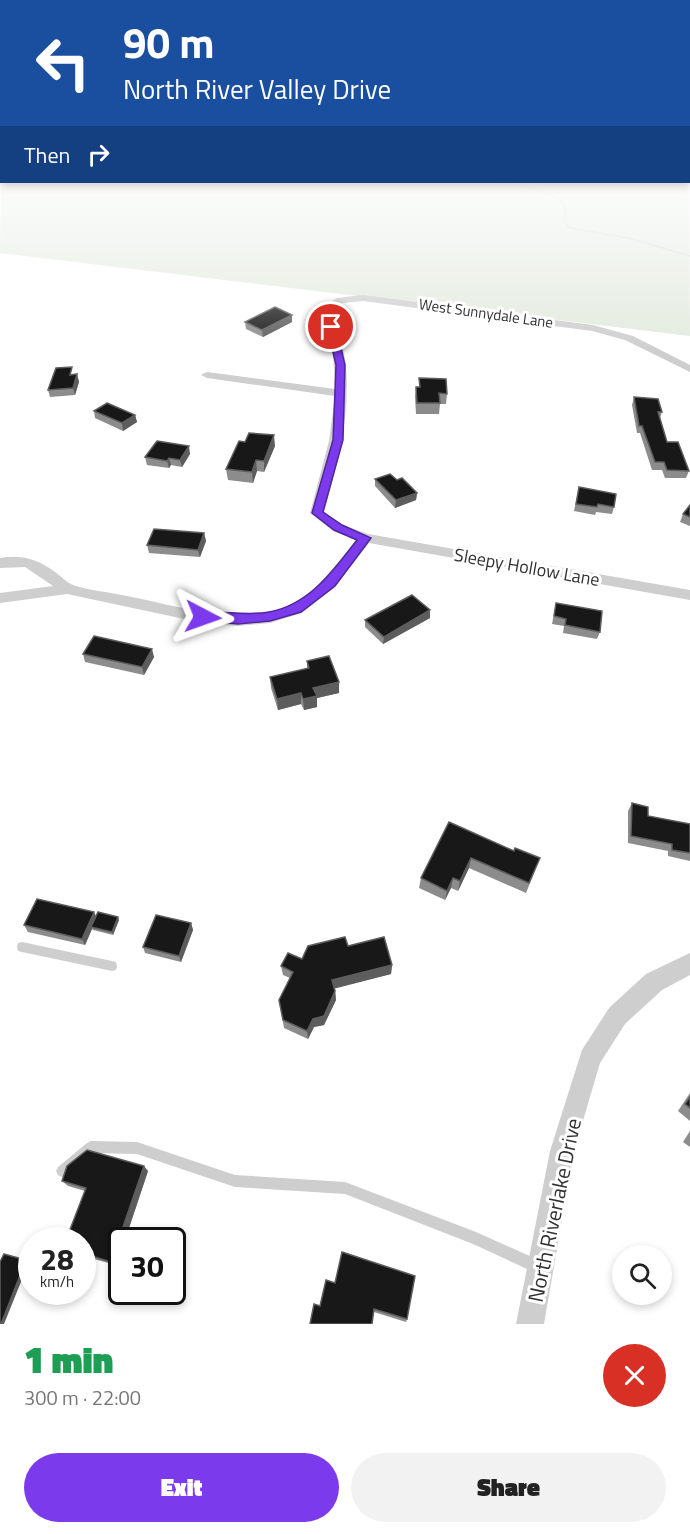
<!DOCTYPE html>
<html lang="en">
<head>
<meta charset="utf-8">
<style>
  body { margin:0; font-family:"Titillium Web",sans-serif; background:#f2f2f2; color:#222; height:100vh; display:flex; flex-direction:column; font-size:22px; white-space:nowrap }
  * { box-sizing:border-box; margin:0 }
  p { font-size:20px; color:#767676 }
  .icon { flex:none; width:33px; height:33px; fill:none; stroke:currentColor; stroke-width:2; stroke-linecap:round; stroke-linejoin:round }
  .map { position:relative; height:1324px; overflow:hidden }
  .side { display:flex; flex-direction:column; background:#fff; flex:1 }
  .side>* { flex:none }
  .banner { position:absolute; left:0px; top:0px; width:690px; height:183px; box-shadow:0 3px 9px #0003; background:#1a4fa0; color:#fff; overflow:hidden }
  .tools { position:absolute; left:612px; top:1245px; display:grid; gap:12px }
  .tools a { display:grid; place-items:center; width:60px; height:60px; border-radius:50%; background:#fff; box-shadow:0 3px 9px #0003; font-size:30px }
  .speed { position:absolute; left:18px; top:1227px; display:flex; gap:12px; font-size:30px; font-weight:700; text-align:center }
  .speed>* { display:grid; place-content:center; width:78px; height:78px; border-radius:50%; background:#fff; box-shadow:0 3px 9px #0003; line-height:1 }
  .speed small { font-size:15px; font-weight:400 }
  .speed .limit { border:3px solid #111; border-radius:9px; background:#fff; color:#111 }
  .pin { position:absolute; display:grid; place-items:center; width:51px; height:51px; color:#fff; margin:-26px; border:3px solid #fff; border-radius:50%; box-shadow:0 2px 6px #0007 }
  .me { position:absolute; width:66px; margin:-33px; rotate:94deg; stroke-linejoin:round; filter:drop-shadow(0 0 4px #0008) }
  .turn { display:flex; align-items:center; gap:21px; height:126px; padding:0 24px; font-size:27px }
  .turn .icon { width:78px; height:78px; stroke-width:2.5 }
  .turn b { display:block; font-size:42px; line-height:51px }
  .then { display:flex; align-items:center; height:57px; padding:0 24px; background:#0003; gap:12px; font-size:22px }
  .round { display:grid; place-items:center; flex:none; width:63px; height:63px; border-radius:32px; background:#f2f2f2 }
  .summary { display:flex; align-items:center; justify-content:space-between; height:102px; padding:0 24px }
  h1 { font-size:36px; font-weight:800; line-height:45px; color:#1e9e55 }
  .action { display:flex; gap:12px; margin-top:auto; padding:12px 24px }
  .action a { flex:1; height:69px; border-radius:36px; background:#7c3aed; color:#fff; font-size:24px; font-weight:800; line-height:69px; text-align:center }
  .action a+a { background:#f2f2f2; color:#222 }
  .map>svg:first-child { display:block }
  .green { fill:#e2eade }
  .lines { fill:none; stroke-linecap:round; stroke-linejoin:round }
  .path { stroke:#cbcbcb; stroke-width:1.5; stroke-dasharray:1.5 1.5; stroke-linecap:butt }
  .service { fill:#cecece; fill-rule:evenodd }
  .minor { fill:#cecece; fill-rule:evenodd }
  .wall { fill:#8c8c8c }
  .shaded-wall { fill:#5d5d5d }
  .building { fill:#181818; stroke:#5d5d5d; stroke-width:1.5 }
  .route { fill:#7c3aed; stroke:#51269a; stroke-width:1.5 }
  .labels { text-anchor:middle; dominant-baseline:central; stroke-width:6; stroke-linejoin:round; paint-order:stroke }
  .far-street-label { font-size:15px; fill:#313131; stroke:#fff }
  .street-label { font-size:18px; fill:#313131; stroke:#fff }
  .near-street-label { font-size:21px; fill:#313131; stroke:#fff }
</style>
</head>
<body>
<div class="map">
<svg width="690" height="1324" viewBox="0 0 690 1324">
  <rect width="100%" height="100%" fill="#fff"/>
  <polygon class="green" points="689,168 690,336 0,253 1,170 2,182 688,182"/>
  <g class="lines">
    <path class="path" d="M494,182C516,186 550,187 565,206V223L570,228L629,238L690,256"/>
    <g class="service">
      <polygon points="22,942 112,961 116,962 117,966 116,970 112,971 22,952 18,951 17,947 18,943"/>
      <polygon points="91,1141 137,1142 235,1175 345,1182 476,1232 543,1262 545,1267 543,1272 538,1274 473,1244 345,1194 235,1187 137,1154 93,1153 66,1175 62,1177 58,1175 56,1171 58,1167 87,1143"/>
    </g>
    <g class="minor">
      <path d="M363,295L593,325L633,336L690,365V372L625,340L592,331L363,301L343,303L332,309C336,326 342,342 345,359C352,411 338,462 324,512L343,525L368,534L690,590V600L369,543L335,587L302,613L270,623L238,626L203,623L67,594L0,603V593L53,586L25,567L0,568V558C21,554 38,559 55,572C61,576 67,583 73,585C90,591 110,592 127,596C178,606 237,626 288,606C316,595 338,562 356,540L333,531L310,513L329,441L335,396L207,378L201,375L207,372L335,389L333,352L322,308L337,298Z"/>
      <polygon points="690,953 690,975 662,990 625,1024 600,1063 574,1151 544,1324 516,1324 550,1151 582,1050 609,1008 646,974"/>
    </g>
  </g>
  <g class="wall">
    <polygon points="245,322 292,322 263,337 246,329"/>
    <polygon points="74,374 77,374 79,382 75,395 50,397 48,390"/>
    <polygon points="419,378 447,394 446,404 440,404 439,414 416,414 415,397 416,387 419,387"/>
    <polygon points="634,397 662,412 660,418 667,442 689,471 686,478 665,478 662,470 652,470 640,433 637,433 632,405"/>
    <polygon points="94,411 135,415 137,422 123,431 95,418"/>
    <polygon points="275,446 264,472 257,471 253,483 228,480 226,469"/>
    <polygon points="190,454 182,467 171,465 169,468 147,465 145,457"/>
    <polygon points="375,479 397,480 417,493 416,500 395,508 375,486"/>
    <polygon points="579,487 614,507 612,514 596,512 595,515 574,511"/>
    <polygon points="690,505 690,526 680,522 683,514"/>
    <polygon points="204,533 206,541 200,557 149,553 147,545"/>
    <polygon points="556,603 600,632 597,639 563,633 564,626 552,624"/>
    <polygon points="430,618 383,644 365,627 365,620"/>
    <polygon points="83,654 154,657 144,675 85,662"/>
    <polygon points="307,661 339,693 317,698 317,707 304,710 301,704 278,710 271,688 270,677 307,669"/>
    <polygon points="632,803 648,816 690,824 690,861 668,856 668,851 628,843 628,811"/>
    <polygon points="449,822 536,868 526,893 469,868 458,891 451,888 445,900 419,888 421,878"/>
    <polygon points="96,916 119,920 113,935 93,930 92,929 85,945 28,932 24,925"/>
    <polygon points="191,923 193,930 181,962 145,953 143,947"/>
    <polygon points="348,946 392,965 391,974 335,988 336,1000 324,1025 314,1027 308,1039 284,1028 279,1000 290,978 283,975 281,966 302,959"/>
    <polygon points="690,1093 690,1121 678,1111"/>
    <polygon points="690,1131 690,1147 683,1142"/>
    <polygon points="148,1171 125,1240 122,1240 116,1265 82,1256 85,1191 68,1186 62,1181"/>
    <polygon points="326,1280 407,1319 406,1322 374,1312 320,1306"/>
  </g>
  <g class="shaded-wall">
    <polygon points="292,315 292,322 263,337 262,330"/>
    <polygon points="77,374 79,382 75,395 73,388"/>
    <polygon points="135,415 137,422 123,431 122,423"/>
    <polygon points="274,435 275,446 264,472 264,461"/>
    <polygon points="189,446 190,454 182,467 180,460"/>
    <polygon points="169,458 171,465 169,468 167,461"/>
    <polygon points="256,460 257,471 253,483 252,472"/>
    <polygon points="417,493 416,500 395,508 396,500"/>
    <polygon points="204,533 206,541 200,557 198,550"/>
    <polygon points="430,610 430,618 383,644 384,637"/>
    <polygon points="152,649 154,657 144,675 142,667"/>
    <polygon points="339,682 339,693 317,698 317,707 304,710 303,699 313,688"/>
    <polygon points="301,693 301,704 278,710 277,699"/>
    <polygon points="471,858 469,868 458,891 460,881"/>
    <polygon points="453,878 451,888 445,900 447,891"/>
    <polygon points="94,912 97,918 91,927 92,929 85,945 82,939"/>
    <polygon points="118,917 119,920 113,935 112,932"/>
    <polygon points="191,923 193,930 181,962 179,956"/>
    <polygon points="392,965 391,974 333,989 332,980"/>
    <polygon points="335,991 336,1000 324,1025 314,1027 308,1039 307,1031 313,1019"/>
    <polygon points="144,1166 148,1171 125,1240 122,1240 122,1250 116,1265 111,1262"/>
    <polygon points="26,1260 29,1262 4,1324 1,1324"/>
  </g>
  <g class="building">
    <polygon points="275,307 292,315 262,330 245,322"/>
    <polygon points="72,367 70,375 77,374 73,388 48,390 56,368"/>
    <polygon points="419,378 446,379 447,394 439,393 440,403 417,403 416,387 420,387"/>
    <polygon points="634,397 658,399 662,412 658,412 667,442 678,442 689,471 667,470 664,462 655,462 642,426 639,426"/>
    <polygon points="107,403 135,415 122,423 94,411"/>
    <polygon points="249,433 274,435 264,461 256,460 252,472 226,469 239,441 245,442"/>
    <polygon points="157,441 189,446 180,460 169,458 167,461 145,457"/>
    <polygon points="390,474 397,480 402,478 417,493 396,500 375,479"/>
    <polygon points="579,487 616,494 614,507 598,504 597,507 576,504"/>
    <polygon points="690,505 690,517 683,514"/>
    <polygon points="154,529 204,533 198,550 147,545"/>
    <polygon points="412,595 430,610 384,637 365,620"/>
    <polygon points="556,603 602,611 600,632 565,625 566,619 554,616"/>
    <polygon points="94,636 152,649 142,667 83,654"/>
    <polygon points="329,656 339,682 313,688 317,696 303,699 301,693 277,699 270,677 309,668 307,661"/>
    <polygon points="632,803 648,807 648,816 690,824 690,853 672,850 672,844 631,836"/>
    <polygon points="449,822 514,851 515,848 540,858 529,883 471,858 460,881 453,878 447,891 421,878"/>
    <polygon points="37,899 94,912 82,939 24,925"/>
    <polygon points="98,912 118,917 112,932 91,927"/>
    <polygon points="156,915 191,923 179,956 143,947"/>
    <polygon points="345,937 348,946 384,937 392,965 332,980 335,991 324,1016 313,1019 307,1031 283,1020 279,1000 293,972 281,966 288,953 302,959 308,946"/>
    <polygon points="690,1097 690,1108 685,1104"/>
    <polygon points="87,1150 144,1166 111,1262 82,1253 82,1240 66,1240 86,1188 62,1181 67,1166"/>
    <polygon points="342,1252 415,1276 407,1319 374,1309 372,1324 310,1324 314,1304 320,1306 326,1280 335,1283"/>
    <polygon points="4,1254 26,1260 1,1324 0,1324 0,1262"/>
  </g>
  <linearGradient id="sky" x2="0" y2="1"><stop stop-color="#9dc4e9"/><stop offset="0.47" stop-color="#fff"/><stop offset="1" stop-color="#fff" stop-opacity="0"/></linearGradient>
  <rect width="690" height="354" fill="url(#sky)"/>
  <path class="route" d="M331,324L336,327L345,365L343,440L323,512L342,525L371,538L335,586L301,612L270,621L238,624L199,620L197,617C200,613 199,613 204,612C226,611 247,616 269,612C309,605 334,570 357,540L334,530L312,513L333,440L336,365L327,327Z"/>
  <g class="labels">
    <g class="far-street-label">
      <text transform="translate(486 313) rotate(8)">West Sunnydale Lane</text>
    </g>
    <g class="street-label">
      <text transform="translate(527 567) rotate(10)">Sleepy Hollow Lane</text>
    </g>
    <g class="near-street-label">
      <text transform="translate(554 1210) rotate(-78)">North Riverlake Drive</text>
    </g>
  </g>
</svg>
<div class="tools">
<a><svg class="icon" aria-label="search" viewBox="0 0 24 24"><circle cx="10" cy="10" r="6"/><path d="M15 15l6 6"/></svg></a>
</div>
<div class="speed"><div>28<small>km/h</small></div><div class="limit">30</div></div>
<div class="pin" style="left:331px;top:327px;background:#d93025"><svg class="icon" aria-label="arrive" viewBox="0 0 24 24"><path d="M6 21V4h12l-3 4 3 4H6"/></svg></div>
<svg class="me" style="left:203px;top:617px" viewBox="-20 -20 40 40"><path d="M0-17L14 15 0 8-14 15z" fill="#7c3aed" stroke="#fff" stroke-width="4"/></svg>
<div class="banner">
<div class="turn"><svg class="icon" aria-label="left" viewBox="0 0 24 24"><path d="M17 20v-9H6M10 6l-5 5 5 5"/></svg><div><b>90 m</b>North River Valley Drive</div></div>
<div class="then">Then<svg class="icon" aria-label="right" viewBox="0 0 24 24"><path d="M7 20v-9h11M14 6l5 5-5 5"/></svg></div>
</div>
</div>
<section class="side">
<div class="summary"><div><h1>1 min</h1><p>300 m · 22:00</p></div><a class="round" style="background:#d93025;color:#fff"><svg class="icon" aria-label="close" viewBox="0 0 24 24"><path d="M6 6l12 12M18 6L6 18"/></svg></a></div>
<div class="action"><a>Exit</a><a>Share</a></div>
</section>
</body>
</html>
